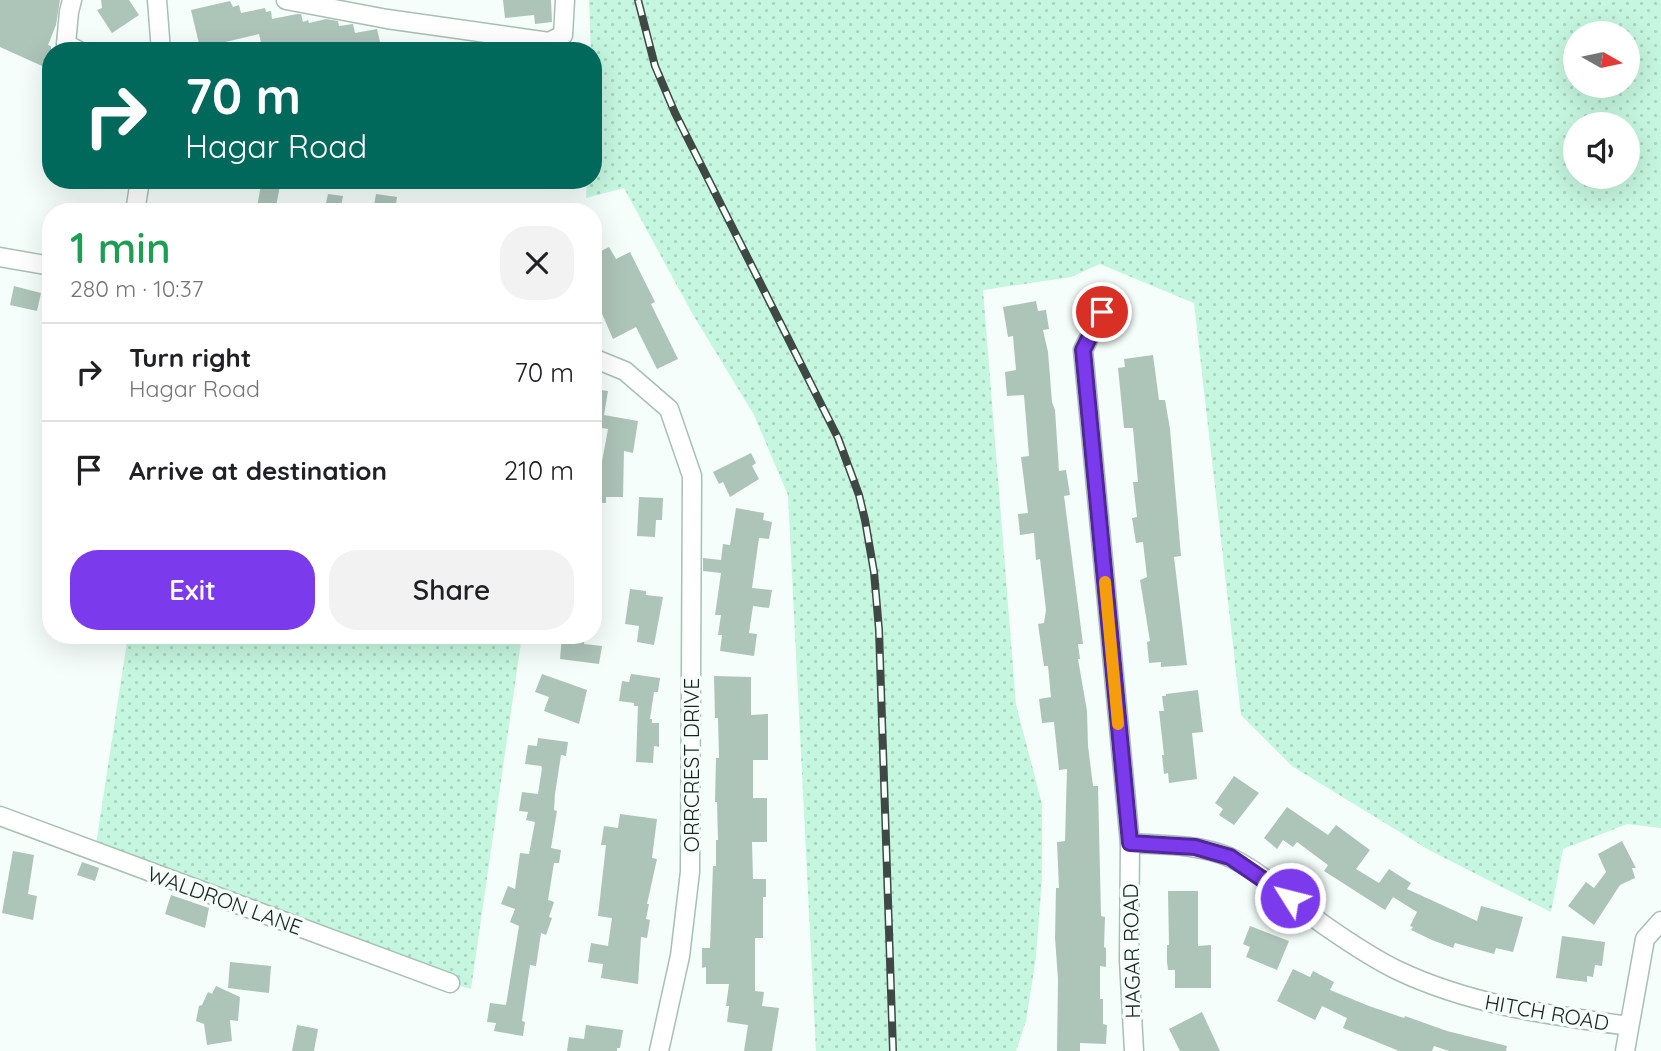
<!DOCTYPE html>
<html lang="en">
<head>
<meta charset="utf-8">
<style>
  body { margin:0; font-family:Quicksand,sans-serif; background:#f2f2f2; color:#202124; height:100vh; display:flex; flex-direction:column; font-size:26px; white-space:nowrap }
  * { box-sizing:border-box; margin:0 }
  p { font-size:23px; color:#757577 }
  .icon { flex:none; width:38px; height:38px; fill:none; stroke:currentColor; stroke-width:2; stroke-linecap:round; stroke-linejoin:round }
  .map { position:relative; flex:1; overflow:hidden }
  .side { position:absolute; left:42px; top:203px; width:560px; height:441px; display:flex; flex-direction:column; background:#fff; border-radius:28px; box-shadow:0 7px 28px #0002 }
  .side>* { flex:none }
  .hud { position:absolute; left:42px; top:42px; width:560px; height:147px; border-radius:28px; box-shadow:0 7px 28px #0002; background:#00695c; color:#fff; overflow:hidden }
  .needle { width:46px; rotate:99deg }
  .buttons { position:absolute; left:1563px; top:21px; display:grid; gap:14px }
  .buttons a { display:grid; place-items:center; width:77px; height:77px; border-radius:50%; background:#fff; box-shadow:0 7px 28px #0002; font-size:35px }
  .pin { position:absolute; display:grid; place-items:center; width:60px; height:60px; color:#fff; margin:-30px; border:4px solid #fff; border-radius:50%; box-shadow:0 2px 7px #0007 }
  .me { position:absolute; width:77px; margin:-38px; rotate:306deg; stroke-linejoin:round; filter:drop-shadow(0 0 5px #0008) }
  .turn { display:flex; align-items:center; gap:24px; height:147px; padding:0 28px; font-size:32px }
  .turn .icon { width:91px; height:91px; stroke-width:2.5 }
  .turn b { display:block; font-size:49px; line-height:60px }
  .round { display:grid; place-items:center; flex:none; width:74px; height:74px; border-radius:28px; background:#f2f2f2 }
  .summary { display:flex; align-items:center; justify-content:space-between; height:119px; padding:0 28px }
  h1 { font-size:42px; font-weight:600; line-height:52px; color:#1e9e55 }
  .button { display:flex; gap:14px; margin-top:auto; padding:14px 28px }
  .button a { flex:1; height:80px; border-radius:28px; background:#7c3aed; color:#fff; font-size:28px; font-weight:600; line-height:80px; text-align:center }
  .button a+a { background:#f2f2f2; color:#202124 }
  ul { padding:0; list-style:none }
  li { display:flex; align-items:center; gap:21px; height:98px; padding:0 28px; border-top:2px solid #e0e0e0 }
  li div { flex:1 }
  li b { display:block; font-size:26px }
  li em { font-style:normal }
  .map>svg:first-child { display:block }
  .grass { fill:url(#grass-dots); fill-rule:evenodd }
  .building { fill:#adc4b9 }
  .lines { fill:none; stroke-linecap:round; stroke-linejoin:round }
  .minor-casing { stroke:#a8bfb4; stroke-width:21 }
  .minor { stroke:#fff; stroke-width:18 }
  .rail-casing { stroke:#3f4844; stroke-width:8 }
  .rail { stroke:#f5fefa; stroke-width:5; stroke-dasharray:16; stroke-linecap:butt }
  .route-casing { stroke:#51269a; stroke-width:18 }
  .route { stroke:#7c3aed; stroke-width:12 }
  .slow { stroke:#f59e0b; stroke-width:12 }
  .labels { text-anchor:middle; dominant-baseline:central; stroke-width:7; stroke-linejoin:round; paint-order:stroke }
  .street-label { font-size:21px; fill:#1a231f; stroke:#f5fefa }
</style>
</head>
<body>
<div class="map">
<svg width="1661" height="1051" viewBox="0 0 1661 1051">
  <defs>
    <pattern id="grass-dots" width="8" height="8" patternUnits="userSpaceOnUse" patternTransform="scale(1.75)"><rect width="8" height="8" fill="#c5f6df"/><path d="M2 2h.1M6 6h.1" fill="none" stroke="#a9d3bf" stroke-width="1.8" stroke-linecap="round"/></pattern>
  </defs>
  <rect width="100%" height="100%" fill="#f5fefa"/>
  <g class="grass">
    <path d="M589,0H1661V828L1627,824L1563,849L1551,912L1429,850L1292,766L1241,715L1194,303L1100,264L1071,277L983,290L1016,705L1042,804V878L1036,957L1026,1021L1016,1051H816L788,495L754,415L692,313L624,188L586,198L587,180H593V51H591ZM1575,33H1628V86H1575ZM1575,124H1628V177H1575Z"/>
    <polygon points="128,635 522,635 471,989 450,983 95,851"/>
  </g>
  <g class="building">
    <polygon points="0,0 60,0 56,25 48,45 51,46 51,70 0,47"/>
    <polygon points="101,0 129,0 139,15 112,33 97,10 102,8"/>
    <polygon points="503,0 551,0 552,22 535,24 534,15 505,18"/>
    <polygon points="230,1 233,7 239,5 241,13 265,8 266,12 271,11 272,19 297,14 301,14 303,22 308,20 309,23 326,19 338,21 339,26 353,24 355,33 377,29 382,51 263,51 259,34 200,48 191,10"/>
    <polygon points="262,180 281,180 275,212 256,212"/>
    <polygon points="328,194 343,196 340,212 324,212"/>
    <polygon points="376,194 397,197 395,212 373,212"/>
    <polygon points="609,247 616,259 630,252 655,302 651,304 678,359 657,369 636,327 613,339 593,293 593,255"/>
    <polygon points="14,286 41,293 37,311 10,305"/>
    <polygon points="1036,301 1038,311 1046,310 1049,329 1043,330 1048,352 1052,402 1055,410 1059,471 1066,470 1070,495 1064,496 1083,644 1078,644 1080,659 1078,659 1087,711 1088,746 1093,786 1098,786 1101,916 1105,917 1104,947 1106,948 1106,967 1100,966 1100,999 1103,999 1103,1024 1107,1025 1106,1044 1080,1043 1080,1051 1057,1051 1058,979 1055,938 1056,888 1059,888 1057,842 1065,841 1067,769 1059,770 1054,722 1042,723 1039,699 1051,697 1048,666 1044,666 1038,624 1044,623 1046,610 1040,559 1036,560 1034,533 1020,535 1018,514 1028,513 1021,457 1029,456 1024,395 1007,396 1005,372 1016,370 1013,336 1008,337 1003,307"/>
    <polygon points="1153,355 1159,400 1165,400 1170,429 1181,556 1174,557 1187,665 1161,667 1161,662 1149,663 1147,642 1150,641 1140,580 1147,577 1143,542 1136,543 1132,518 1137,517 1133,482 1138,482 1133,428 1124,428 1118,368 1125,367 1124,359"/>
    <polygon points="593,389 608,391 604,415 638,421 633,453 624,451 623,497 606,497 606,503 593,503 593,478 599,478 608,429 602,428 601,434 593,434"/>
    <polygon points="751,453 756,463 752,466 759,479 730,497 723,482 719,484 713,472"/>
    <polygon points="639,497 663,498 662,520 656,520 655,537 637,536"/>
    <polygon points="736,508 764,513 763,520 772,522 769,539 759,538 752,588 772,590 769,608 753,606 749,633 757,634 754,656 720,651 722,635 718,635 721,615 715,615 721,573 703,571 703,558 721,560 723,544 730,545"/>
    <polygon points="630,589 646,591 646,595 663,597 654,645 637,642 639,626 625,624"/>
    <polygon points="562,635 585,637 584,644 602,646 599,664 560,659"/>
    <polygon points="542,674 587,690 579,724 544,711 549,697 535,692"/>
    <polygon points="631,674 660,678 658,692 654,692 650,719 652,719 652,723 659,723 659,747 654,746 653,763 636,762 638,706 634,706 634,703 619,701 622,681 629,682"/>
    <polygon points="714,676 751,677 751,715 768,714 768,760 753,760 753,798 767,798 767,842 752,842 753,879 766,879 766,897 763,897 763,938 755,938 755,991 764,992 762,1006 779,1008 772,1051 744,1051 748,1025 727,1022 729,1006 726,1006 729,984 706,984 706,967 702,968 702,948 710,948 713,866 716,866 716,840 718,840 717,802 715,802 716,758 719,758 718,718 715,718"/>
    <polygon points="1198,690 1203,732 1192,733 1197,779 1169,783 1168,773 1164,774 1162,755 1164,755 1159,711 1164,711 1162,696 1166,696 1166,694"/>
    <polygon points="538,738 568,742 566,756 561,755 555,794 554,810 557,811 551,848 561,850 559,863 554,863 548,900 554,902 549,917 552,918 546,935 541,933 536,966 530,965 522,1021 525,1022 523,1036 494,1031 496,1023 487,1022 490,1003 506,1005 519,926 510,922 515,909 501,904 508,886 515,889 520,853 529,854 535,822 526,820 528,812 519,811 522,792 538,794 542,768 541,766 525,764 528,745 537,746"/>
    <polygon points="1234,776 1259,793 1234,825 1219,815 1223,809 1215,803"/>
    <polygon points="1287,807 1328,835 1336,825 1370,850 1356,869 1379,883 1389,869 1411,883 1407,889 1477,921 1481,906 1523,917 1513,952 1496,948 1494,954 1455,943 1453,948 1432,940 1411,930 1413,927 1410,926 1417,912 1393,897 1385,910 1324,871 1328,865 1297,842 1293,847 1283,840 1277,849 1264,838"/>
    <polygon points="620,814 657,819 652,858 657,859 647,904 649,904 646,919 650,920 647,938 641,937 638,984 601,978 603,964 588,962 591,943 608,946 612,918 598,916 606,845 601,845 604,826 618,828"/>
    <polygon points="1622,841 1636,868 1632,868 1635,878 1620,885 1594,925 1568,906 1586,882 1594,888 1606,872 1598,854"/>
    <polygon points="13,851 34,855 28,894 37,896 33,920 2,913"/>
    <polygon points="82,862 99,868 95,881 77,875"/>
    <polygon points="1168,891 1198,891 1198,946 1211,945 1211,988 1175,988 1175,970 1168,970 1167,962 1167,945 1169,945"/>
    <polygon points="171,895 209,908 205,928 165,914"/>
    <polygon points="1250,926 1289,941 1277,970 1246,957 1250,947 1243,944"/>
    <polygon points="1562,936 1605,942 1602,966 1595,965 1593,977 1587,976 1587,982 1556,978"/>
    <polygon points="230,962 271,966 269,993 228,988"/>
    <polygon points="1293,969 1310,977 1313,971 1334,982 1330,990 1369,1006 1404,1018 1405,1016 1447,1031 1507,1046 1506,1051 1449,1051 1434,1046 1432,1051 1399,1051 1343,1028 1347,1018 1322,1006 1315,1020 1277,1001"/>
    <polygon points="216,986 240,997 238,1021 230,1020 232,1041 207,1045 204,1024 196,1021 199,1006 202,1005 208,992 212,994"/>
    <polygon points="1202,1012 1220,1051 1180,1051 1169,1029"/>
    <polygon points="297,1025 318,1029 314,1051 292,1051"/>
    <polygon points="586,1025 623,1030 620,1048 617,1048 617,1051 567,1051 569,1037 584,1039"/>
  </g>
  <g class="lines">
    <g class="minor-casing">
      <g id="minor">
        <polyline points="72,0 69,12 66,44 79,51"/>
        <polyline points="157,0 161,51"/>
        <polyline points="286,0 387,19 549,42 563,35 565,0"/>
        <polyline points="135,212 140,180"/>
        <polyline points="0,257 51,266"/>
        <polyline points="1102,312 1083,350 1130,843 1129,960 1134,1051"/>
        <polyline points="593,358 625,371 669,409 692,476 690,872 680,956 659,1051"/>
        <polyline points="0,816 450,983"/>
        <path d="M1130,843C1163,845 1198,844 1229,857C1264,873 1293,903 1324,925C1347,941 1372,958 1397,970C1470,1005 1549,1015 1629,1026"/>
        <polyline points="1625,1051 1645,939 1661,921"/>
      </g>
    </g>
    <use href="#minor" class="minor"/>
    <g class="rail-casing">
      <polyline id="rail" points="638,0 655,66 675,113 838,438 859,495 865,520 874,572 879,630 893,1051"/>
    </g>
    <use href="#rail" class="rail"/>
  </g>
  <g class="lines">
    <g class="route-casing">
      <polyline id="route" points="1102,312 1083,350 1130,843 1195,847 1230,857 1290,898"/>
    </g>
    <use href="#route" class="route"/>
    <polyline class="slow" points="1105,582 1118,724"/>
  </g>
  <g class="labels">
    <g class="street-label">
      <text transform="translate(691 765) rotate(-90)">ORRCREST DRIVE</text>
      <text transform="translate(225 900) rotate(20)">WALDRON LANE</text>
      <text transform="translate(1131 951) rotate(-91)">HAGAR ROAD</text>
      <text transform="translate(1547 1012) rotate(10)">HITCH ROAD</text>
    </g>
  </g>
</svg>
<div class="buttons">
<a><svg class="needle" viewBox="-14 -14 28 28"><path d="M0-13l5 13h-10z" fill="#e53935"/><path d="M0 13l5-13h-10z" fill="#757577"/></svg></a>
<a><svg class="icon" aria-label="sound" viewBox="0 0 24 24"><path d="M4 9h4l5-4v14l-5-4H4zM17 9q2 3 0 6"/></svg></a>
</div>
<div class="pin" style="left:1102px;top:312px;background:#d93025"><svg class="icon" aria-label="arrive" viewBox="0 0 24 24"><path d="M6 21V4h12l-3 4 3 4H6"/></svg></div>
<svg class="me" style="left:1290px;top:898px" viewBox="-20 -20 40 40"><circle r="17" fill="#7c3aed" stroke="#fff" stroke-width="3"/><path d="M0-11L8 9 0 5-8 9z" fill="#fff"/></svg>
<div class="hud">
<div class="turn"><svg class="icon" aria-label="right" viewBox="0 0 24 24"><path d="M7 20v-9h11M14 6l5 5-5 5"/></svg><div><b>70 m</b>Hagar Road</div></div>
</div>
<section class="side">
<div class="summary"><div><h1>1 min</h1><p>280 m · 10:37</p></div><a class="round"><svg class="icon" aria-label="close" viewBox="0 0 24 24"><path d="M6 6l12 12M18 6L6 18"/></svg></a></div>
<ul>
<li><svg class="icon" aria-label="right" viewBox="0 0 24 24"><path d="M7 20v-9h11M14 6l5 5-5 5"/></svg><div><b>Turn right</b><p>Hagar Road</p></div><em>70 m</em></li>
<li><svg class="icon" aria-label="arrive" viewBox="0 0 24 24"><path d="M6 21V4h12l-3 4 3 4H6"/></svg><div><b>Arrive at destination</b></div><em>210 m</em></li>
</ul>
<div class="button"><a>Exit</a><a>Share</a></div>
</section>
</div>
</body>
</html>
